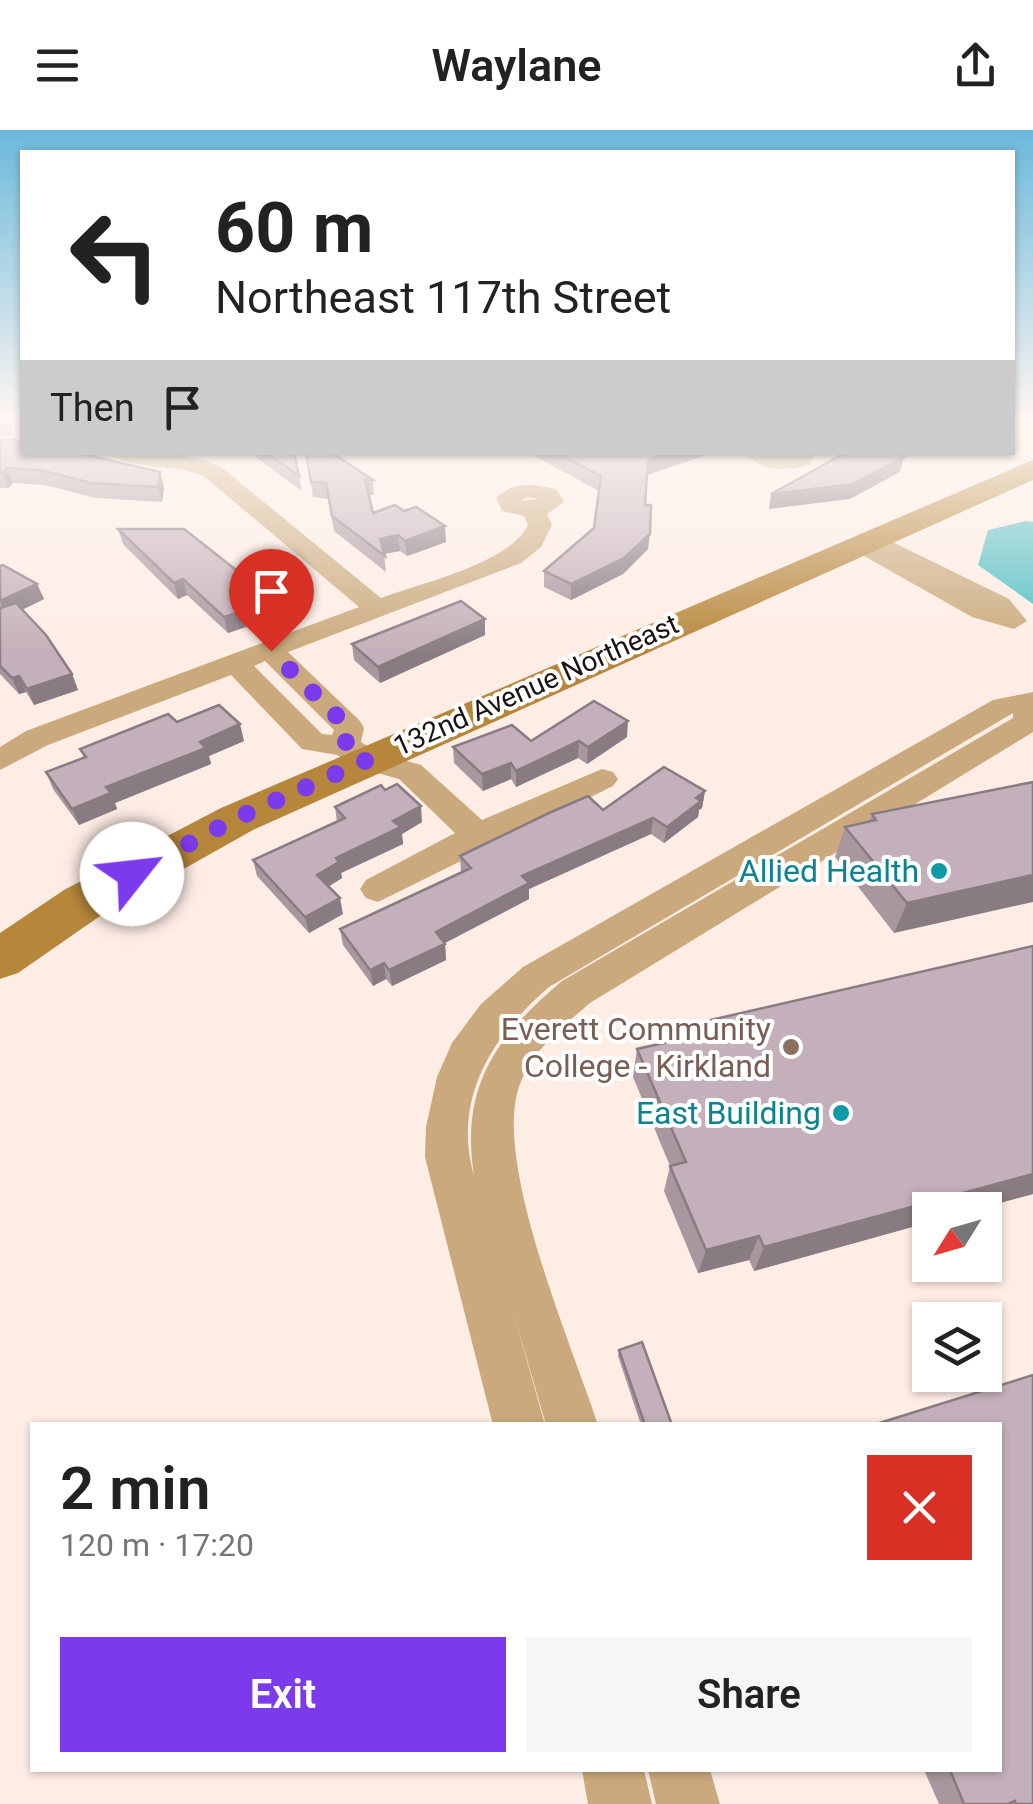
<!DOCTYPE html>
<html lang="en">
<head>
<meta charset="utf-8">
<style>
  body { margin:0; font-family:Roboto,sans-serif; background:#f6f6f6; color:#222; height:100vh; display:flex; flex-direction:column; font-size:38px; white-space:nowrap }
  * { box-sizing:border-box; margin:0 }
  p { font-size:32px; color:#767676 }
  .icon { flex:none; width:55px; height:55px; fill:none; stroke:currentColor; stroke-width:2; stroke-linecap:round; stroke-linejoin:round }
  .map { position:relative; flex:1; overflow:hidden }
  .panel { position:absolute; left:30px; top:1292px; width:972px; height:350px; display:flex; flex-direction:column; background:#fff; border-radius:0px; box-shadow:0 2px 8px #0004 }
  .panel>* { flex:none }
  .guide { position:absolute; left:20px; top:20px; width:995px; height:305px; border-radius:0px; box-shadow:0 2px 8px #0004; background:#fff; color:#222; overflow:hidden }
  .needle { width:65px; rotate:233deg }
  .controls { position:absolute; left:912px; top:1062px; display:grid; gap:20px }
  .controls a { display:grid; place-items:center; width:90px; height:90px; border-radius:0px; background:#fff; box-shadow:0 2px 8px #0004; font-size:50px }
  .pin { position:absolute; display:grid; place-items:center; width:85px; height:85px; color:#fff; margin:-102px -42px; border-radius:50% 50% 50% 0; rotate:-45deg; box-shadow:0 0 10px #0007 }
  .pin .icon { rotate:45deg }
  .me { position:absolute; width:110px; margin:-55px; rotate:61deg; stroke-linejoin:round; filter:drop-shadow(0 0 8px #0008) }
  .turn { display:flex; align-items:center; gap:35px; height:210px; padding:0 30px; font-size:45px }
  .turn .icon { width:130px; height:130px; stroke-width:2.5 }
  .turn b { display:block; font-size:70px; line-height:85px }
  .then { display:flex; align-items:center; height:95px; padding:0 30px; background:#0003; gap:20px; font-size:38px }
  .round { display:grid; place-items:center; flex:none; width:105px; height:105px; border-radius:0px; background:#f6f6f6 }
  .head { display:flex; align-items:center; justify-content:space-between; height:170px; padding:0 30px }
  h1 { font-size:60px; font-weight:600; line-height:75px }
  .button { display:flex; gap:20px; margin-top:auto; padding:20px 30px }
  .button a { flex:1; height:115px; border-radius:0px; background:#7c3aed; color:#fff; font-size:40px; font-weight:600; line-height:115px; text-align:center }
  .button a+a { background:#f6f6f6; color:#222 }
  header { display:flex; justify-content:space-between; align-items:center; height:130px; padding:0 30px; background:#fff; font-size:45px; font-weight:600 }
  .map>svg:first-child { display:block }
  .water { fill:#4ebec4 }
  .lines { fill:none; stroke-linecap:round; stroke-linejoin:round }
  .street { fill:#caaa7c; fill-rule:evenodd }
  .secondary { fill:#b6863a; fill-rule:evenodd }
  .wall { fill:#a997a0 }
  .shaded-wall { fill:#897b82 }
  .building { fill:#c4b0ba; stroke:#897b82; stroke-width:2.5 }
  .route { stroke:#7c3aed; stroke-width:18; stroke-dasharray:0 32.4 }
  .culture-dot { fill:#0f9aa8; stroke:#fff; stroke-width:4 }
  .education-dot { fill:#8d6e63; stroke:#fff; stroke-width:4 }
  .labels { text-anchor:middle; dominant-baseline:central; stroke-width:8; stroke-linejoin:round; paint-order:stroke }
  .far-street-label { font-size:28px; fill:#1b1411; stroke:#fff }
  .culture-label { font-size:32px; fill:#0d838f; stroke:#fff; text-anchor:end }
  .education-label { font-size:32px; fill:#785e54; stroke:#fff; text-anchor:end }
</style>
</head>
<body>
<header><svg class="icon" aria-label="menu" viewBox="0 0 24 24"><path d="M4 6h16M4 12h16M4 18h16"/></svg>Waylane<svg class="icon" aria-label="share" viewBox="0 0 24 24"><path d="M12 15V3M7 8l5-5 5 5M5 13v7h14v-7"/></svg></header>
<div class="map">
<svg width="1033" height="1674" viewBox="0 0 1033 1674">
  <rect width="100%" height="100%" fill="#feede5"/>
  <polygon class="water" points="1026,391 1033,392 1033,474 978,435 988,400"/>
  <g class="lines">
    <g class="street">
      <path d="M106,322C146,322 183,320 221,337L381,468C421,453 509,434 528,395L524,386L502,381L496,368C513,351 533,354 556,359L564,372L547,384L552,395L541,417L521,433L288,522L360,591L364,598L361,612L378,623L421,635L482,690L602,639L613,642L618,649L613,656L378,772L366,768L360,759L366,750L455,703L399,649L356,637L337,625L302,619L231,545L48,615L0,640V617L26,601L359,477L205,347C176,333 130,341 106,322ZM527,367L539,369L520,371ZM265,531L334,600L332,605L322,604L254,536Z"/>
      <path d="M744,322L783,326L816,322L809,335C785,341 761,342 744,322Z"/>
      <polygon points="870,401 1009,469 1027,491 1014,499 972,487 843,414"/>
      <path d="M1033,562V602L590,873C563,896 533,920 520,954C491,1029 572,1215 598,1295H546L513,1181L545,1295H493L425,1027L426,997L437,947L452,913L481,874L523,837L993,570ZM1013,583V588L562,851C496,907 460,956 474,1046C452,969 492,906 549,857Z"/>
      <polygon points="582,1640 644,1640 652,1674 588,1674"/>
      <polygon points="648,1640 710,1640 720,1674 656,1674"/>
    </g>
    <polygon class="secondary" points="1033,330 1033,350 253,700 100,786 18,843 0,849 0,803 64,760 221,678"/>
  </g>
  <g class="wall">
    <polygon points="0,290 14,290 11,306 0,306"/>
    <polygon points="0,309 164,357 162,372 96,368 45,355 13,353 8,358 0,358"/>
    <polygon points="249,322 294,322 302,361"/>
    <polygon points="306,322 373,350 374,365 369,365 373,383 446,412 407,426 400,421 384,424 386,442 334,401 328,369 313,367"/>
    <polygon points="527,322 703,322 703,326 647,345 645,375 648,419 623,444 571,470 544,457 544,441 594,398 599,361"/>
    <polygon points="118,399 262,474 257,477 260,492 228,503 187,465 178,469 123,414"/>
    <polygon points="0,436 37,454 44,469 22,480 72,544 78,560 34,575 26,562 19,564 0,544"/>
    <polygon points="485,505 380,553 354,530 352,514"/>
    <polygon points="177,592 244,611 209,626 211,634 115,673 117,679 79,695 53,659 46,642 84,628 80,619"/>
    <polygon points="627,607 587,634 578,628 516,657 511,649 483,661 454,633 453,617 531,611"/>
    <polygon points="1033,652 894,803 835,727 845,697 869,692 872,684"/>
    <polygon points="705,661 702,678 699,680 698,687 664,713 651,704 529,759 529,769 445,813 446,830 392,856 386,849 373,856 343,815 340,799 461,743 460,726 603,680"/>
    <polygon points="335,677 422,692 402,704 403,714 341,743 342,748 328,757 343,784 309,803 257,746 253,730 337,692"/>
    <polygon points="1033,816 1033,1064 974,1080 930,1080 930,1092 754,1141 749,1130 698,1143 664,1061 670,1036 633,947 637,919 660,914 663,901"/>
    <polygon points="619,1220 672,1295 641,1295 618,1226"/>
    <polygon points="924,1640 1000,1640 1033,1674 939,1674"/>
  </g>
  <g class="shaded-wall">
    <polygon points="6,290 14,290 11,306 6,292"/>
    <polygon points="671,322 703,322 703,326 647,345 648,330"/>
    <polygon points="904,327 900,342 850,369 769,379 771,364"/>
    <polygon points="7,338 13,353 8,358 3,343"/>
    <polygon points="160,342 164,357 162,372 158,357"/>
    <polygon points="445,396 446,412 407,426 405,411"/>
    <polygon points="650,404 648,419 623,444 571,470 571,454"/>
    <polygon points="398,405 400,421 382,424 380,409"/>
    <polygon points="183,449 187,465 178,469 174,453"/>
    <polygon points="37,454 44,469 7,487 0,471"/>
    <polygon points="259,458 262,474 257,477 260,492 228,503 224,487 247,466"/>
    <polygon points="485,489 485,505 380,553 378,537"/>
    <polygon points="72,544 78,560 34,575 27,559"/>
    <polygon points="19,546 26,562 19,564 12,548"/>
    <polygon points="628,591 627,607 587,634 588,617"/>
    <polygon points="240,594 244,611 209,626 211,634 115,673 117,679 79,695 72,679 106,657"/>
    <polygon points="579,611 578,628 516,657 516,641"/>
    <polygon points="511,633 511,649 483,661 482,644"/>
    <polygon points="705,661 702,678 699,680 698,687 664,713 667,697 696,668"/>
    <polygon points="421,676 422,692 402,704 403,714 341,743 342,748 321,761 317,745 336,728 393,691"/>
    <polygon points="653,688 651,704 529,759 529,769 443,814 445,814 446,830 392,856 389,840 436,802 522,746"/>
    <polygon points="1033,745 1033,772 894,803 907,773"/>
    <polygon points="340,768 343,784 309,803 305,787"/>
    <polygon points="384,833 386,849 373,856 370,840"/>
    <polygon points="1033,1044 1033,1064 974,1080 930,1080 930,1092 754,1141 764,1117"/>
    <polygon points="759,1106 749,1130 698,1143 706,1120"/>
  </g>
  <g class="building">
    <polygon points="0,309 22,311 22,322 74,322 160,342 158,357 91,353 40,340 7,338 3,343 0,343"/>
    <polygon points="266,322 294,322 299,346"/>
    <polygon points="306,322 331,322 373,350 365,350 373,383 395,375 404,381 416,377 445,396 405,411 398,405 380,409 385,426 332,386 326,353 311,352"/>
    <polygon points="555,322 671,322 648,330 645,375 651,375 650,404 624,428 571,454 544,441 594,398 601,346"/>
    <polygon points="847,322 903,322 904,327 853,354 771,364"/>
    <polygon points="118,399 184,399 259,458 247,466 257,476 224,487 183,449 174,453"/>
    <polygon points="3,435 37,454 0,471 0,436"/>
    <polygon points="461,471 485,489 378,537 352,514"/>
    <polygon points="16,473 46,505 72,544 27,559 19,546 12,548 0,536 0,478"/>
    <polygon points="594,571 628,591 588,617 579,611 516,641 511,633 482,644 453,617 512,595 531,611"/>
    <polygon points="219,575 240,594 200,612 206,618 106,657 111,663 72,679 46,642 86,627 80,619 168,584 177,592"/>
    <polygon points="664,637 705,661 696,668 701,671 667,697 653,688 522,746 529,753 436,802 445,814 389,840 384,833 370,840 340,799 471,738 460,726 549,683 588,666 603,680"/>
    <polygon points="1033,652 1033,745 907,773 845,697 876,690 872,684"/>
    <polygon points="397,654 421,676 393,691 401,697 336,728 339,732 317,745 340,768 305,787 253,730 345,688 335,677 381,655 385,660"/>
    <polygon points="1033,816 1033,1044 764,1117 759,1106 706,1120 670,1036 686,1032 637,919 668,912 663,901"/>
    <polygon points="642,1212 672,1295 645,1295 619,1220"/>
    <polygon points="1033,1245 1033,1674 1016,1674 1015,1671 1008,1674 964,1674 950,1640 1000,1640 1000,1295 873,1295"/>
  </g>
  <linearGradient id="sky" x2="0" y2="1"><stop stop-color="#6ab8da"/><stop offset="0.55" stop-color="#fff7f3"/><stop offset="1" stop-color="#fff7f3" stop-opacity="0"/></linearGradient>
  <rect width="1033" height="524" fill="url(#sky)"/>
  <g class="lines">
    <polyline class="route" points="132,744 237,688 367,630 345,616 349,598 271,521"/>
  </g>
  <g class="culture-dot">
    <circle cx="939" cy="741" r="10"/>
    <circle cx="841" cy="983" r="10"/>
  </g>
  <circle class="education-dot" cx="791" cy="917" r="10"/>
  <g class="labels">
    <g class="far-street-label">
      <text transform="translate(536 555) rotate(-24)">132nd Avenue Northeast</text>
    </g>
    <g class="culture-label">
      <text x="919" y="741">Allied Health</text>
      <text x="821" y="983">East Building</text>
    </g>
    <g class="education-label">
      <text x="771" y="899">Everett Community<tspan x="771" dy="37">College - Kirkland</tspan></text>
    </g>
  </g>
</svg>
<div class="controls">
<a><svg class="needle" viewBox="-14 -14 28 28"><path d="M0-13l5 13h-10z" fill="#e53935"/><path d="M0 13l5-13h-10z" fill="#767676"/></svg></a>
<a><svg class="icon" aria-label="layers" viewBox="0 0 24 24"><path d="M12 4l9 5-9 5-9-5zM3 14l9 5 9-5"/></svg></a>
</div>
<div class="pin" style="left:271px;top:521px;background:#d93025"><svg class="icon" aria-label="arrive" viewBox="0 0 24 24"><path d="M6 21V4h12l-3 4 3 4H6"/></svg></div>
<svg class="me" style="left:132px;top:744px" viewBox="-20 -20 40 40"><circle r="19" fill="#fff"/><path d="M0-13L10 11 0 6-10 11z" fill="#7c3aed"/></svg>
<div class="guide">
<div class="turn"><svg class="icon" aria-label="left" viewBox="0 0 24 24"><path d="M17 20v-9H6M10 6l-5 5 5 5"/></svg><div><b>60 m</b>Northeast 117th Street</div></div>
<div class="then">Then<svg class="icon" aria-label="arrive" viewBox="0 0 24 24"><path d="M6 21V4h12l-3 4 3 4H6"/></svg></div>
</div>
<section class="panel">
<div class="head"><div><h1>2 min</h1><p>120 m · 17:20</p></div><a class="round" style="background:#d93025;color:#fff"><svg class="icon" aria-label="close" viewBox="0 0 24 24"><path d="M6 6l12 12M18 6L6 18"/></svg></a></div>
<div class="button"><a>Exit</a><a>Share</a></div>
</section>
</div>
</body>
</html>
